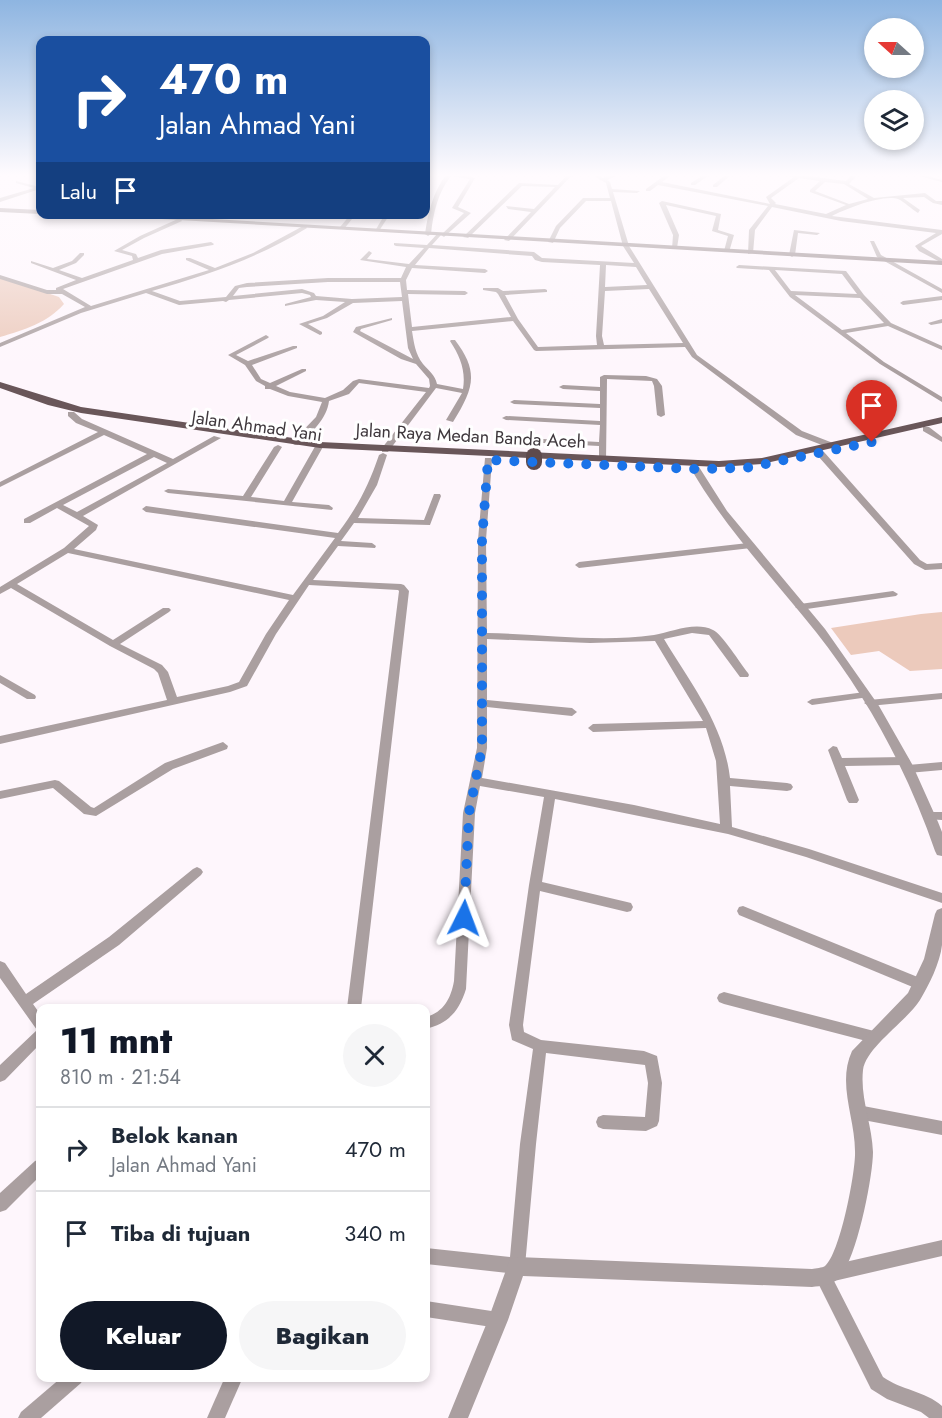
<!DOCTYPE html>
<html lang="id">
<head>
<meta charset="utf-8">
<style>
  body { margin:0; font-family:Jost,sans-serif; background:#f6f6f7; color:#1f2937; height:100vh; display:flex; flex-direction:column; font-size:22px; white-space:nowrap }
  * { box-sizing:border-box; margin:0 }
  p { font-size:20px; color:#747a83 }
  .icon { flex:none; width:33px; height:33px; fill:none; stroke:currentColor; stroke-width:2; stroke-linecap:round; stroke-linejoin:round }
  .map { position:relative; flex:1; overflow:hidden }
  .drawer { position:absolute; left:36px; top:1004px; width:394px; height:378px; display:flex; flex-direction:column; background:#fff; border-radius:12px; box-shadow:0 3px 9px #0003 }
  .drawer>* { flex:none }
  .hud { position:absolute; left:36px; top:36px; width:394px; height:183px; border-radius:12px; box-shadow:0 3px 9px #0003; background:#1a4fa0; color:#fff; overflow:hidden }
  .needle { width:39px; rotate:291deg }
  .buttons { position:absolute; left:864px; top:18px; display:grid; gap:12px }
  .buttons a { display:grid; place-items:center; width:60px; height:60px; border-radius:50%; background:#fff; box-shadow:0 3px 9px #0003; font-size:30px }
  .pin { position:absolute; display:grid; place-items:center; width:51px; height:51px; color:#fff; margin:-62px -26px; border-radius:50% 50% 50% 0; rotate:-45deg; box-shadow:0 0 6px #0007 }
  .pin .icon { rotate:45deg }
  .me { position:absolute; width:66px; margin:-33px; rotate:3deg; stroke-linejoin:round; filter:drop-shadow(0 0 4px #0008) }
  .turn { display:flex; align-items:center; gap:21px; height:126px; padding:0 24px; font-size:27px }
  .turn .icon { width:78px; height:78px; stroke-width:2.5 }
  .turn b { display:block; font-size:42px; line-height:51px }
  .then { display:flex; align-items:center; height:57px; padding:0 24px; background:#0003; gap:12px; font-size:22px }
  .round { display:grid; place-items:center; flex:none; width:63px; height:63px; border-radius:32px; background:#f6f6f7 }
  .head { display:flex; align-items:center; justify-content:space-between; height:102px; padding:0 24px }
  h1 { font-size:36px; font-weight:800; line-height:45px; color:#111827 }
  .cta { display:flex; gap:12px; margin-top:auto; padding:12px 24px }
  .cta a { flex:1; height:69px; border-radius:36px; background:#111827; color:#fff; font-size:24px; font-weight:800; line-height:69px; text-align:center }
  .cta a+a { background:#f6f6f7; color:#1f2937 }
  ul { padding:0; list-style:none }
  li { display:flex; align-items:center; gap:18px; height:84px; padding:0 24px; border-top:2px solid #e0e1e3 }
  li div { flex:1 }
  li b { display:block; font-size:22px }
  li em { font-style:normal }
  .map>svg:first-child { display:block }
  .green { fill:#eccabc }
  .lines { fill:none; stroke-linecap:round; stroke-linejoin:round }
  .minor { fill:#aa9fa0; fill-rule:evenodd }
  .tertiary { fill:#aa9fa0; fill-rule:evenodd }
  .secondary { fill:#847476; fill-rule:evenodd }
  .primary { fill:#695659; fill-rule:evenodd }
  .trunk { stroke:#5e4a4c; stroke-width:16 }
  .route { stroke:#1a73e8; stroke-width:10; stroke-dasharray:0 18 }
  .labels { text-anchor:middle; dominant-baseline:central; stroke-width:6; stroke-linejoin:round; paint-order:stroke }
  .far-street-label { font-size:18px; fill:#3f383d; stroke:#fff }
</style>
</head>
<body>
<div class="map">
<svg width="942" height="1418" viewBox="0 0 942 1418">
  <rect width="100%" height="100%" fill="#fef6fc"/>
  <g class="green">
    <path d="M0,277L59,297L64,304C47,323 24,330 0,337Z"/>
    <polygon points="942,612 942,669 910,671 879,651 851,655 831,628 921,614"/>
  </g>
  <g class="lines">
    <g class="minor">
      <path d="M439,173H452L475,178L458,207L471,213L444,237L441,235L442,234L464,213L452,208L470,179L451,176C438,192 433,214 431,234L428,236L425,234C428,213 433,192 446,175Z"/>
      <polygon points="569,173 574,173 509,241 504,240 531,212 508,209 506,206 534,209 555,187 522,186 468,238 463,237 519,183 558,185"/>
      <path d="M589,173H595L603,178L616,173H623L607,180L610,182L612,189L640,191L637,193L613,192L629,246L697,355L802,431L833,443V447H827L796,435L692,357L685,347L536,351L534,350L513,321L412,331C414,343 415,354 423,364C429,371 435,375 437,384L463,389C466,371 460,356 450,341L451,340H455C480,373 473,389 453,422L446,420L462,393L436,388L388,452H382V448L426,392L359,383L349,394L329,401C327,419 311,433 298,445H295L291,443L316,417L322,402L288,396L270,389H265V386L256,381L245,365L228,355L266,335L269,337L268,338L236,355L248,361L293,346H297V348L252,365L261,379L270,383L302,369H306V371L276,386L290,392L325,398L343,390L353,381L359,379L429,388L430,386L429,379L416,364L401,359L353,332L356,327L392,318V320L361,329L360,331L413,359L408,348L402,301L353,303L327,318L308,324L322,332V334L320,335L299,324L323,316L345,302L316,300L285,306V304L311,297L310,295L302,293L229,300L226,302L223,301L179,305L146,293L81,313L0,347V343L85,307L62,294H47L0,279V275L47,290H56V288L76,280L31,263V261L53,268L72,261L80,253H84V255L76,263L59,270L82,278L133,260L132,256L114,251L140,236L180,218L182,221L144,238L122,250L136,254L138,258L161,250L211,242L214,244L213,245L162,254L63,289L91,306L209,270L186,260V258H190L215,268L253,253L305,225L307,228C258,258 207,275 152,291L180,301L226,297L235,286L247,283L328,278H401L406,267L360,260L369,251L372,253L367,259L409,264L424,248L396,246L394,245V243L427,245L438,233L441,235L432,245L534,252L542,258L634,263L623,246L611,201H586L560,228L553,243L548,242L556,226L583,198H610L606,183ZM429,248L532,256L535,260L542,262L600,265L596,336L597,345L538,347L518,319L505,295L547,292V290L545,289L503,291L498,288H483V290L496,292L498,294L511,317L412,327L408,294L465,295L468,293L465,291L407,290L406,280L412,268L485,273L488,271L485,269L415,265ZM606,265L636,267L647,285L605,287ZM328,282H400L402,297L352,299L316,296L314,293L302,289L233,296L239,288L247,287ZM649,289L683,343L604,345L602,336L605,291Z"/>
      <path d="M668,173L672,174L662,182L770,204L766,197L794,177L769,173L799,175L846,181L854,173H859L849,184L874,198L925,193L936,201H942V205L933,203L924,197L903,198L920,210L918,213C911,209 905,202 898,199C883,194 845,209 832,216L942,230V234L921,246L942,259V263L919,251L915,246L936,233L841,221L772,207L755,230L753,253L748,254L749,230L768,206L658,185L650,191H646V189ZM799,178L820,181L810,190V192L846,205L826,214L775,204L776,203L771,198ZM825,182L844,184L868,199L849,204L815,191Z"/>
      <polygon points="707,173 712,173 695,185 691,185 691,183"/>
      <polygon points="728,173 733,173 717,187 713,187 713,185"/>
      <polygon points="908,173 916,173 942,180 942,182"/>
      <polygon points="16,181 40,187 40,189 0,202 0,198 34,188 16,183"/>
      <polygon points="662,201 721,214 718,230 734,235 729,252 724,251 728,236 712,231 716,216 666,205 679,235 677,248 672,249 673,235 659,203"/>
      <polygon points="351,214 356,214 344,229 340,229 340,227"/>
      <polygon points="385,214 390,214 379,231 375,231"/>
      <polygon points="794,230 820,233 817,235 798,233 795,255 792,257 789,255"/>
      <polygon points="870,241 874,241 881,255 942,289 942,293 877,257"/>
      <path d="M739,265L846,271L864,295L891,323L942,346V350L888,326L846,333L884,362L942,397V402L880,364L790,297L769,270L737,268L736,267ZM775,270L842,274L857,294L791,291ZM795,295L860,298L884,323L842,330Z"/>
      <polygon points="942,296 942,300 903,305 900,303 903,301"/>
      <polygon points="942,319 942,323 931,325 928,323"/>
      <polygon points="604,375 646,376 657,379 662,386 665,415 661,417 657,415 654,386 652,381 607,379 606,461 600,461 599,459 599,446 543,443 539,441 543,439 599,442 600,425 506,420 502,418 506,416 600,421 600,408 514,404 510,402 514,400 600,404 600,391 563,389 559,387 563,385 600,387 600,377"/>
      <path d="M68,412H74L82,419L173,459L214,436L221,438L83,516L98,525L96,530L74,549L293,595L335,538L146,512L142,509L146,506L338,533C358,506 368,487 379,455L383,453L387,455L377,485L358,518L424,520L434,494H440L441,496L430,525L354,523L341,541L372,543L376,546L375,548L338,546L313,580L401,584L404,585L409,591L361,1008H347L399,591L398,590L309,585L276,634L247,686L230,692L0,744V736L167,700L158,673L154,669L110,646L11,588L0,594V587L64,548L89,526L57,508L30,523H24V519L147,454L104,435L0,487V482L98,432L76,423L68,416ZM154,457L167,463L77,512L63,505ZM68,553L289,600L266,634L239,682L228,686L177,697L168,672L162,665L120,644L169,612L171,610L169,608H163L113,640L17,584Z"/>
      <polygon points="923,427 929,427 942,437 942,442 923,431"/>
      <polygon points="317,443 320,443 324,445 292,502 329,505 333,508 332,510 168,493 164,491 168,489 243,496 274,447 278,445 282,447 251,497 284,501"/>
      <polygon points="818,452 824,452 920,560 927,564 942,563 942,569 925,570 914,564 818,456"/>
      <path d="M485,458H491L492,460L486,540L487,633C542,634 599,643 654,635C672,632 695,621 713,630C722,634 740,663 748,673L749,675L748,677H740L709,635L692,633L664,639C691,684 724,725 730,778L787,783L791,784L793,787L791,790L787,791L730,786L732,827L809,849L942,893V903L806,857L728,834L555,799L542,882L627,902L631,903L633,907L631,911L627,912L540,891L523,1025L524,1032L541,1040L644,1051L657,1056L662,1083L659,1121L657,1126L646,1131L603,1129L598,1127L596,1122L598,1117L603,1115L645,1117L648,1083L645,1065L546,1053L536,1144L525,1266L523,1272L517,1274L426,1264V1248L510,1257L520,1144L533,1049L512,1040L509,1025L529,885L544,797L480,786L475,813L466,989C459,1011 449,1023 426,1029V1017C444,1012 451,998 454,981L463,813L477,748L478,540ZM487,639L590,643L655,641L703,721L593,724L588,728L593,732L706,728L716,761L720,824L634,805L482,778L487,748V707L572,716L577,712L572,708L487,700Z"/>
      <polygon points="748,543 752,546 751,548 579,568 575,565 579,562"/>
      <polygon points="893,591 898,594 896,596 800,610 795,607 800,604"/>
      <polygon points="0,675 35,695 36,697 35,699 27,699 0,683"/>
      <polygon points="865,692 869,693 870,695 869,697 812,705 807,702 812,699"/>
      <polygon points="942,693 942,699 869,706 864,703 869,700"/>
      <polygon points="223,742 228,746 227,749 173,769 96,816 84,814 53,788 0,799 0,791 55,780 59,781 91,807 94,808 165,763"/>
      <polygon points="833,746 837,747 842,758 904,757 908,758 910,761 908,764 904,765 845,766 859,800 857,803 849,803 847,800 828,750"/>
      <polygon points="942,762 942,770 908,773 904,772 902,769 904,766 908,765"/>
      <polygon points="929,812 942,812 942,820 925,819 923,816 925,813"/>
      <polygon points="197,867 201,869 203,872 201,875 119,945 33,1004 40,1014 40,1044 5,1080 0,1082 0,1065 37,1030 0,978 0,961 5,963 26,994 109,937 193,869"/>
      <polygon points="743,906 925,980 927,984 925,988 920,990 915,988 739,915 737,911 739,907"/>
      <polygon points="724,992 874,1031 879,1033 881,1037 879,1041 874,1043 724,1004 719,1002 717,998 719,994"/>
      <polygon points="858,1105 942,1121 942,1135 858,1119 853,1117 851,1112 853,1107"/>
      <polygon points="40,1159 40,1176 6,1210 0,1212 0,1193 35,1161"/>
      <path d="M942,1240V1256L834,1281L883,1377C901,1390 925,1391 942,1406V1418H929L921,1412L887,1399L871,1389L815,1277L817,1271L825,1270L826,1267L832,1265Z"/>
      <polygon points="426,1301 498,1312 504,1314 506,1320 504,1326 498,1328 426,1317"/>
      <polygon points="62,1377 84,1377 81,1383 41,1418 18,1418 21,1412"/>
      <polygon points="225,1377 243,1377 225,1418 207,1418"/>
    </g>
    <g class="tertiary">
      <path d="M696,466L699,467L727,511L825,629L879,706L912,764L938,822L942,832V856L937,855L935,851C908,772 868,698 816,632C773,578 726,529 691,469Z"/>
      <path d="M942,908C942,920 942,933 942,945C940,963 929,985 920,1000C907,1021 866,1047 863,1070C860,1098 872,1124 873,1152C873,1177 856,1263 838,1279C831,1285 821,1286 812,1287L523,1276L508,1320L468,1418H448L488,1320L510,1259L517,1257L812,1269C816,1268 822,1268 825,1266C840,1254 856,1171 855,1151C855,1117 837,1084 852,1051L908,993L924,959L935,914L937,910Z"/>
    </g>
    <g class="secondary">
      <polygon points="0,208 40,210 40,214 0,212"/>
      <polygon points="76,214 124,214 942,261 942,265"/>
    </g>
    <polygon class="primary" points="0,382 81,407 320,442 719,461 762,458 942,417 942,423 762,464 719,467 320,448 81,413 48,405 0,388"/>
    <polyline class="trunk" points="534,462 534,456"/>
  </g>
  <linearGradient id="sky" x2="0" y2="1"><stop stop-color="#8eb5e1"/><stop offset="0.47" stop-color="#fffbfe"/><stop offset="1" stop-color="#fffbfe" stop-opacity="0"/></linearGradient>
  <rect width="942" height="372" fill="url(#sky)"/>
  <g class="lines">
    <polyline class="route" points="464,918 469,813 482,748 482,540 488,460 696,469 746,468 872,442"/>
  </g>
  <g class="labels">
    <g class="far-street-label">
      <text transform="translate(257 426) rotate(8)">Jalan Ahmad Yani</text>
      <text transform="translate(471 436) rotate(3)">Jalan Raya Medan Banda Aceh</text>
    </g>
  </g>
</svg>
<div class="buttons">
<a><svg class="needle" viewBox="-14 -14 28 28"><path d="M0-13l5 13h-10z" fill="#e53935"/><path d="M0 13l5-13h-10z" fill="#747a83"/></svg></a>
<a><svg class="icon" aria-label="layers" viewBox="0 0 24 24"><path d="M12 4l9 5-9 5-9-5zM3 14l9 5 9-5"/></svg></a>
</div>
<div class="pin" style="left:872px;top:442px;background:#d93025"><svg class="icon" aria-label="arrive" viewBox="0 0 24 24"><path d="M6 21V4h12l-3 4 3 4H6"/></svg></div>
<svg class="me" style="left:464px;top:918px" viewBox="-20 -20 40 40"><path d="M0-17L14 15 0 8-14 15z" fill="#1a73e8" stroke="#fff" stroke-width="4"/></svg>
<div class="hud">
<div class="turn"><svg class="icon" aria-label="right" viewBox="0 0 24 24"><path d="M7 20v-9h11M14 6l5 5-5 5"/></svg><div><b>470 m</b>Jalan Ahmad Yani</div></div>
<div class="then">Lalu<svg class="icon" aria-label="arrive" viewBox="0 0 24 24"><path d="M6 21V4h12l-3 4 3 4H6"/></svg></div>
</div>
<section class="drawer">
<div class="head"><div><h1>11 mnt</h1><p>810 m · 21:54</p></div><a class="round"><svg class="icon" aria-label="close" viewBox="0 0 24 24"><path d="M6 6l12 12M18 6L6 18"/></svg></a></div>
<ul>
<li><svg class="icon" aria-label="right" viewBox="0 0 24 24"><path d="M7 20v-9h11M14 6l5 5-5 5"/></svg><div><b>Belok kanan</b><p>Jalan Ahmad Yani</p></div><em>470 m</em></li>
<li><svg class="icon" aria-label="arrive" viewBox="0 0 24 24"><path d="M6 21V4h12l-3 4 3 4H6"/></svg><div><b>Tiba di tujuan</b></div><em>340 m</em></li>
</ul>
<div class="cta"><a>Keluar</a><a>Bagikan</a></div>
</section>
</div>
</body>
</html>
